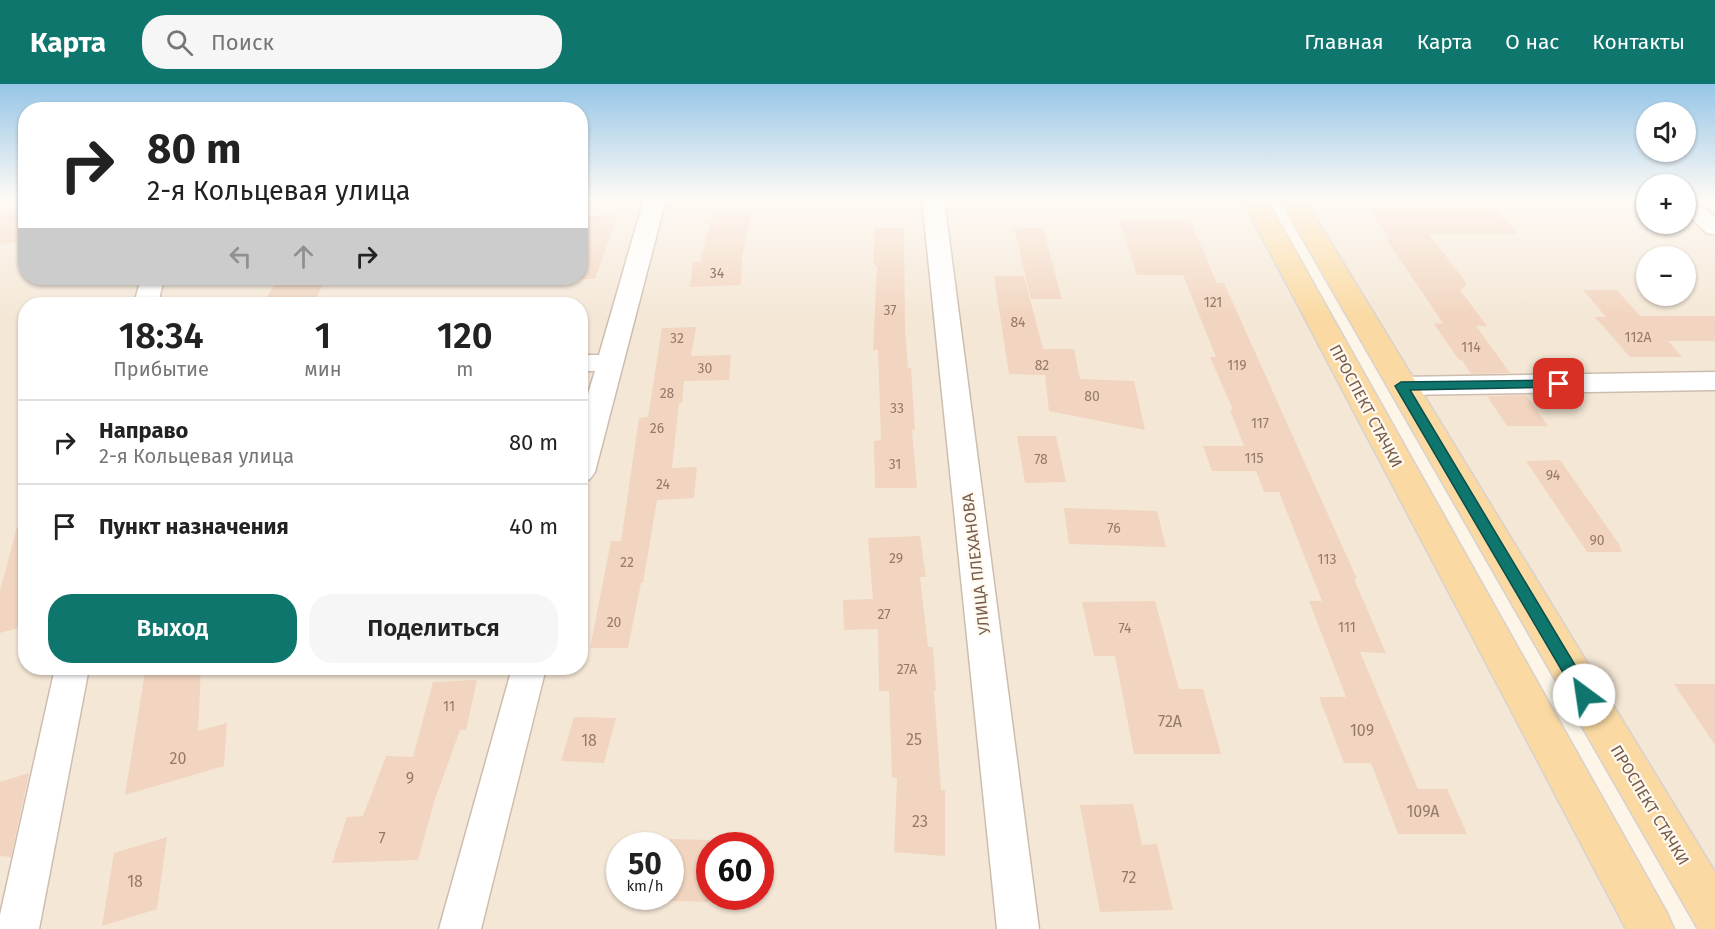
<!DOCTYPE html>
<html lang="ru">
<head>
<meta charset="utf-8">
<style>
  body { margin:0; font-family:"Fira Sans",sans-serif; background:#f6f6f6; color:#222; height:100vh; display:flex; flex-direction:column; font-size:22px; white-space:nowrap }
  * { box-sizing:border-box; margin:0 }
  p { font-size:20px; color:#767676 }
  .icon { flex:none; width:33px; height:33px; fill:none; stroke:currentColor; stroke-width:2; stroke-linecap:round; stroke-linejoin:round }
  .map { position:relative; flex:1; overflow:hidden }
  .details { position:absolute; left:18px; top:213px; width:570px; height:378px; display:flex; flex-direction:column; background:#fff; border-radius:24px; box-shadow:0 2px 4px #0004 }
  .details>* { flex:none }
  .banner { position:absolute; left:18px; top:18px; width:570px; height:183px; border-radius:24px; box-shadow:0 2px 4px #0004; background:#fff; color:#222; overflow:hidden }
  .fabs { position:absolute; left:1636px; top:18px; display:grid; gap:12px }
  .fabs a { display:grid; place-items:center; width:60px; height:60px; border-radius:50%; background:#fff; box-shadow:0 2px 4px #0004; font-size:30px }
  .speed { position:absolute; left:606px; top:748px; display:flex; gap:12px; font-size:30px; font-weight:700; text-align:center }
  .speed>* { display:grid; place-content:center; width:78px; height:78px; border-radius:50%; background:#fff; box-shadow:0 2px 4px #0004; line-height:1 }
  .speed small { font-size:15px; font-weight:400 }
  .speed .limit { border:9px solid #d22; background:#fff; color:#111 }
  .pin { position:absolute; display:grid; place-items:center; width:51px; height:51px; color:#fff; margin:-26px; border-radius:12px; box-shadow:0 3px 9px #0006 }
  .me { position:absolute; width:66px; margin:-33px; rotate:329deg; stroke-linejoin:round; filter:drop-shadow(0 0 4px #0008) }
  .turn { display:flex; align-items:center; gap:21px; height:126px; padding:0 30px; font-size:27px }
  .turn .icon { width:78px; height:78px; stroke-width:2.5 }
  .turn b { display:block; font-size:42px; line-height:51px }
  .lanes { display:flex; align-items:center; height:57px; padding:0 30px; background:#0003; justify-content:center; gap:30px; direction:ltr }
  .lanes .off { opacity:.35 }
  .eta { display:flex; justify-content:space-evenly; align-items:center; height:102px; text-align:center }
  .eta b { font-size:36px; font-weight:600; line-height:42px }
  .cta { display:flex; gap:12px; margin-top:auto; padding:12px 30px }
  .cta a { flex:1; height:69px; border-radius:24px; background:#0f766e; color:#fff; font-size:24px; font-weight:600; line-height:69px; text-align:center }
  .cta a+a { background:#f6f6f6; color:#222 }
  ul { padding:0; list-style:none }
  li { display:flex; align-items:center; gap:18px; height:84px; padding:0 30px; border-top:2px solid #e0e0e0 }
  li div { flex:1 }
  li b { display:block; font-size:22px }
  li em { font-style:normal }
  header { display:flex; align-items:center; gap:36px; box-sizing:border-box; height:84px; padding:0 30px; background:#0f766e; color:#fff }
  header strong { font-size:28px }
  nav { display:flex; gap:33px; margin-inline-start:auto; font-size:21px }
  .search { width:420px; height:54px; background:#f6f6f6; display:flex; align-items:center; gap:15px; box-sizing:border-box; padding:0 21px; border-radius:24px; color:#767676; font-size:22px }
  .map>svg:first-child { display:block }
  .residential { fill:#f4e7d6; fill-rule:evenodd }
  .building { fill:#f2d5c0 }
  .lines { fill:none; stroke-linecap:round; stroke-linejoin:round }
  .minor-casing { stroke:#cebdae; stroke-width:3 }
  .primary-casing { stroke:#d9d1cd; stroke-width:3 }
  .minor { fill:#fff; fill-rule:evenodd }
  .primary { fill:#fadaa2; fill-rule:evenodd }
  .route { fill:#0f766e; stroke:#0a4d48; stroke-width:1.5 }
  .labels { text-anchor:middle; dominant-baseline:central; stroke-width:4.5; stroke-linejoin:round; paint-order:stroke }
  .number-label { font-size:14px; fill:#967a69 }
  .street-label { font-size:16px; fill:#775c4c; stroke:#fff9ef }
  .near-number-label { font-size:16px; fill:#967a69 }
</style>
</head>
<body>
<header>
<strong>Карта</strong>
<div class="search"><svg class="icon" aria-label="search" viewBox="0 0 24 24"><circle cx="10" cy="10" r="6"/><path d="M15 15l6 6"/></svg>Поиск</div>
<nav><a>Главная</a><a>Карта</a><a>О нас</a><a>Контакты</a></nav>
</header>
<div class="map">
<svg width="1715" height="845" viewBox="0 0 1715 845">
  <rect width="100%" height="100%" fill="#fcf5e8"/>
  <g class="residential">
    <path d="M0,115H25L26,194H580L581,115H1245L1625,845H0ZM26,220H580V584H26ZM620,762H670V813H620ZM710,762H760V813H710Z"/>
    <path d="M1304,115H1647V140H1686V129L1715,155V289L1410,295ZM1647,172H1686V212H1647Z"/>
    <polygon points="1715,303 1715,791 1419,308"/>
  </g>
  <g class="building">
    <polygon points="26,124 26,157 0,161 0,128"/>
    <polygon points="1368,125 1496,125 1518,150 1429,150 1467,200 1460,206 1487,242 1476,242 1510,289 1471,290 1462,276 1459,276 1434,240 1443,239 1386,155 1390,155"/>
    <polygon points="713,129 751,130 742,172 741,201 690,203 693,178 700,178"/>
    <polygon points="618,131 595,195 567,195 580,194 580,150 586,132"/>
    <polygon points="1119,137 1190,137 1217,199 1224,199 1357,495 1354,495 1386,569 1360,568 1418,705 1447,705 1467,750 1398,750 1371,679 1344,679 1319,613 1346,613 1309,517 1322,517 1279,408 1264,408 1256,387 1212,387 1203,362 1244,362 1230,326 1233,326 1210,273 1216,273 1183,191 1137,191"/>
    <polygon points="874,144 904,144 905,245 908,284 911,284 915,346 912,346 917,404 875,404 874,357 881,356 878,266 873,266 877,182 874,181"/>
    <polygon points="1014,144 1043,144 1062,215 1031,215"/>
    <polygon points="994,192 1024,192 1043,265 1074,265 1080,295 1134,297 1145,346 1049,327 1045,291 1009,290"/>
    <polygon points="278,194 326,194 313,220 263,220"/>
    <polygon points="1583,206 1617,206 1640,232 1715,232 1715,257 1668,257 1682,273 1630,273 1595,233 1606,233"/>
    <polygon points="696,243 691,272 731,271 729,296 684,297 682,319 679,319 672,384 697,383 694,414 657,416 643,499 641,499 628,564 590,564 611,457 621,457 639,334 648,333 662,244"/>
    <polygon points="1526,311 1548,342 1507,342 1487,312"/>
    <polygon points="1017,352 1056,352 1066,398 1025,399"/>
    <polygon points="1560,376 1619,460 1622,468 1587,468 1526,377"/>
    <polygon points="1064,424 1157,427 1166,463 1069,460"/>
    <polygon points="17,443 26,444 26,542 0,549 0,507"/>
    <polygon points="920,452 926,493 920,493 928,563 933,563 936,607 934,607 941,706 945,706 945,772 894,768 897,694 892,694 889,607 879,607 878,545 844,546 843,516 873,515 868,454"/>
    <polygon points="1155,517 1179,605 1203,605 1221,670 1134,670 1115,572 1094,572 1082,518"/>
    <polygon points="161,584 201,584 198,647 227,639 224,682 125,711 145,588"/>
    <polygon points="477,596 466,646 460,646 435,715 418,776 332,779 347,733 363,732 386,672 413,673 433,598"/>
    <polygon points="1674,600 1715,600 1715,661"/>
    <polygon points="574,633 616,634 604,679 561,677"/>
    <polygon points="29,689 11,773 0,772 0,698"/>
    <polygon points="1133,720 1142,761 1157,760 1173,826 1100,828 1080,721"/>
    <polygon points="167,753 157,825 102,842 114,769"/>
    <polygon points="670,755 710,756 710,818 670,817"/>
  </g>
  <g class="lines">
    <g class="minor-casing">
      <g id="minor">
        <polygon points="644,115 666,115 595,388 590,395 580,398 580,336 595,287 580,287 580,271 599,271"/>
        <polygon points="922,115 944,115 1039,845 997,845"/>
        <polygon points="1686,115 1694,115 1715,133 1715,151 1707,149 1686,130"/>
        <polygon points="141,194 164,194 158,220 134,220"/>
        <polygon points="1715,288 1715,306 1401,311 1392,308 1388,302 1392,296 1401,293"/>
        <polygon points="55,584 89,584 39,845 0,845 0,831"/>
        <polygon points="512,584 546,584 481,845 439,845"/>
      </g>
    </g>
    <g class="primary-casing">
      <g id="primary">
        <polygon points="1242,115 1266,115 1667,829 1674,845 1626,845"/>
        <polygon points="1280,115 1304,115 1715,788 1715,845 1698,845"/>
      </g>
    </g>
    <use href="#minor" class="minor"/>
    <use href="#primary" class="primary"/>
  </g>
  <linearGradient id="sky" x2="0" y2="1"><stop stop-color="#96c6e7"/><stop offset="0.49" stop-color="#fefaf5"/><stop offset="1" stop-color="#fefaf5" stop-opacity="0"/></linearGradient>
  <rect width="1715" height="233" fill="url(#sky)"/>
  <polygon class="route" points="1559,296 1565,300 1563,303 1410,306 1590,606 1592,611 1590,616 1584,618 1579,616 1395,302 1401,298"/>
  <g class="labels">
    <g class="number-label">
      <text x="717" y="189">34</text>
      <text x="1213" y="218">121</text>
      <text x="890" y="226">37</text>
      <text x="1018" y="238">84</text>
      <text x="1638" y="253">112А</text>
      <text x="677" y="254">32</text>
      <text x="1471" y="263">114</text>
      <text x="1042" y="281">82</text>
      <text x="1237" y="281">119</text>
      <text x="705" y="284">30</text>
      <text x="667" y="309">28</text>
      <text x="1092" y="312">80</text>
      <text x="897" y="324">33</text>
      <text x="1260" y="339">117</text>
      <text x="657" y="344">26</text>
      <text x="1254" y="374">115</text>
      <text x="1041" y="375">78</text>
      <text x="895" y="380">31</text>
      <text x="1553" y="391">94</text>
      <text x="663" y="400">24</text>
      <text x="1114" y="444">76</text>
      <text x="1597" y="456">90</text>
      <text x="896" y="474">29</text>
      <text x="1327" y="475">113</text>
      <text x="627" y="478">22</text>
      <text x="884" y="530">27</text>
      <text x="614" y="538">20</text>
      <text x="1347" y="543">111</text>
      <text x="1125" y="544">74</text>
      <text x="907" y="585">27А</text>
      <text x="449" y="622">11</text>
    </g>
    <g class="street-label">
      <text transform="translate(1366 322) rotate(62)">ПРОСПЕКТ СТАЧКИ</text>
      <text transform="translate(976 480) rotate(-97)">УЛИЦА ПЛЕХАНОВА</text>
      <text transform="translate(1650 721) rotate(59)">ПРОСПЕКТ СТАЧКИ</text>
    </g>
    <g class="near-number-label">
      <text x="1170" y="637">72А</text>
      <text x="1362" y="646">109</text>
      <text x="914" y="655">25</text>
      <text x="589" y="656">18</text>
      <text x="178" y="674">20</text>
      <text x="410" y="694">9</text>
      <text x="1423" y="727">109А</text>
      <text x="920" y="737">23</text>
      <text x="382" y="754">7</text>
      <text x="1129" y="793">72</text>
      <text x="135" y="797">18</text>
    </g>
  </g>
</svg>
<div class="fabs">
<a><svg class="icon" aria-label="sound" viewBox="0 0 24 24"><path d="M4 9h4l5-4v14l-5-4H4zM17 9q2 3 0 6"/></svg></a>
<a>+</a>
<a>−</a>
</div>
<div class="speed"><div>50<small>km/h</small></div><div class="limit">60</div></div>
<div class="pin" style="left:1559px;top:300px;background:#d93025"><svg class="icon" aria-label="arrive" viewBox="0 0 24 24"><path d="M6 21V4h12l-3 4 3 4H6"/></svg></div>
<svg class="me" style="left:1584px;top:611px" viewBox="-20 -20 40 40"><circle r="19" fill="#fff"/><path d="M0-13L10 11 0 6-10 11z" fill="#0f766e"/></svg>
<div class="banner">
<div class="turn"><svg class="icon" aria-label="right" viewBox="0 0 24 24"><path d="M7 20v-9h11M14 6l5 5-5 5"/></svg><div><b>80 m</b>2-я Кольцевая улица</div></div>
<div class="lanes"><svg class="icon off" aria-label="left" viewBox="0 0 24 24"><path d="M17 20v-9H6M10 6l-5 5 5 5"/></svg><svg class="icon off" aria-label="ahead" viewBox="0 0 24 24"><path d="M12 20V5M6 11l6-6 6 6"/></svg><svg class="icon" aria-label="right" viewBox="0 0 24 24"><path d="M7 20v-9h11M14 6l5 5-5 5"/></svg></div>
</div>
<section class="details">
<div class="eta">
<div><b>18:34</b><p>Прибытие</p></div>
<div><b>1</b><p>мин</p></div>
<div><b>120</b><p>m</p></div>
</div>
<ul>
<li><svg class="icon" aria-label="right" viewBox="0 0 24 24"><path d="M7 20v-9h11M14 6l5 5-5 5"/></svg><div><b>Направо</b><p>2-я Кольцевая улица</p></div><em>80 m</em></li>
<li><svg class="icon" aria-label="arrive" viewBox="0 0 24 24"><path d="M6 21V4h12l-3 4 3 4H6"/></svg><div><b>Пункт назначения</b></div><em>40 m</em></li>
</ul>
<div class="cta"><a>Выход</a><a>Поделиться</a></div>
</section>
</div>
</body>
</html>
